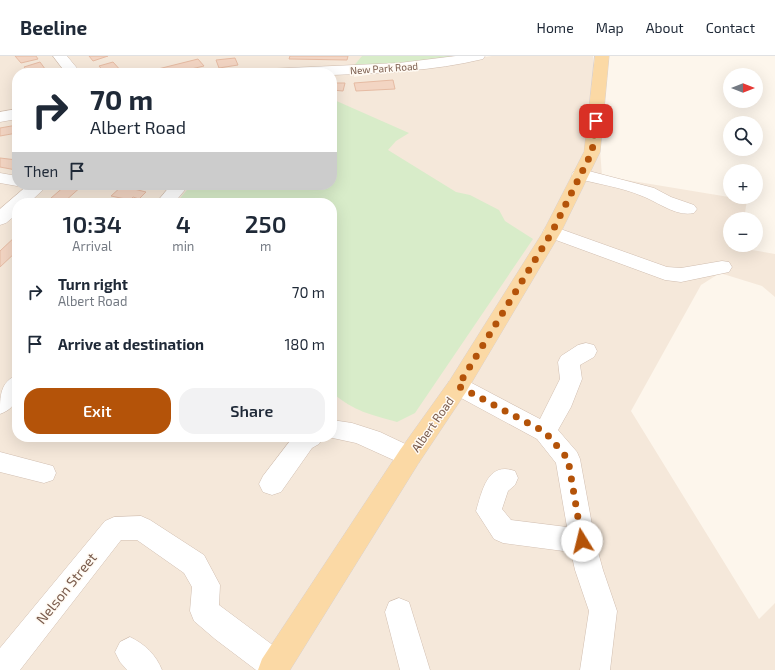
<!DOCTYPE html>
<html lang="en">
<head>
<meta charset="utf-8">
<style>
  body { margin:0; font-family:"Exo 2",sans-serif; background:#f2f2f3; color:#1f2937; height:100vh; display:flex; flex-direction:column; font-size:15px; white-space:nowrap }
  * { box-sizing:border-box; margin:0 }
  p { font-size:13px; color:#747a83 }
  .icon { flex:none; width:22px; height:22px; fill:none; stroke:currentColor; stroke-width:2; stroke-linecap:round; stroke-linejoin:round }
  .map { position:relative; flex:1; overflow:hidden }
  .panel { position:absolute; left:12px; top:142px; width:325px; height:244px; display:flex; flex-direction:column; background:#fff; border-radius:16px; box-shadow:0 4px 16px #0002 }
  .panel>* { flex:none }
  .top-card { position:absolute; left:12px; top:12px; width:325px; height:122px; border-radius:16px; box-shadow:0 4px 16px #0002; background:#fff; color:#1f2937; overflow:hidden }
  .needle { width:26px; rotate:90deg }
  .tools { position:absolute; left:723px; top:12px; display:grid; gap:8px }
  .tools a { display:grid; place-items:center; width:40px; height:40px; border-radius:50%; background:#fff; box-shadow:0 4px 16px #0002; font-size:20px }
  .pin { position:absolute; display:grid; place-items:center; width:34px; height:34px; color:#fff; margin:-17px; border-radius:8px; box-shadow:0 2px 6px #0006 }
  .me { position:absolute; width:44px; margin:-22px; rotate:351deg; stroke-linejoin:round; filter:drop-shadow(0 0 3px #0008) }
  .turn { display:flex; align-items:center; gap:14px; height:84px; padding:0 12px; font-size:18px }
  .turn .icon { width:52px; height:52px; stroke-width:2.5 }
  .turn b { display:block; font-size:28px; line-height:34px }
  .then { display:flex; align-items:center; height:38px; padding:0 12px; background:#0003; gap:8px; font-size:15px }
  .eta { display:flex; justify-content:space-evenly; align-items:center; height:68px; text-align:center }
  .eta b { font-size:24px; font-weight:600; line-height:28px }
  .action { display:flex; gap:8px; margin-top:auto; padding:8px 12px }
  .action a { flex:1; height:46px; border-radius:16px; background:#b45309; color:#fff; font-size:16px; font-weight:600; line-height:46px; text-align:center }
  .action a+a { background:#f2f2f3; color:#1f2937 }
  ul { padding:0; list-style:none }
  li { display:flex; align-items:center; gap:12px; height:52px; padding:0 12px }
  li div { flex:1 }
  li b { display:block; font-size:15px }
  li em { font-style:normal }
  header { display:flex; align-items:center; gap:24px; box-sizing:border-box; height:56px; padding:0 20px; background:#fff; border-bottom:1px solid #e0e1e3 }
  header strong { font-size:19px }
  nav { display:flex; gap:22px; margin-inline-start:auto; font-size:14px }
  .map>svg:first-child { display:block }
  .residential { fill:#f5e8da; fill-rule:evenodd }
  .green { fill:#d8ecc9 }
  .building { fill:#f3d5c3; stroke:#e6bba3 }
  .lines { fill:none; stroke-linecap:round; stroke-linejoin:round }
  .minor-casing { stroke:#d1beb0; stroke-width:1 }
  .major-casing { stroke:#dad1cd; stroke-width:1 }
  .minor { fill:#fff; fill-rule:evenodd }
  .major { fill:#fbd9a5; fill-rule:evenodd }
  .route { stroke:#b45309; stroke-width:7; stroke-dasharray:0 12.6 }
  .labels { text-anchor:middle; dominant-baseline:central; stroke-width:3; stroke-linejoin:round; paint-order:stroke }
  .far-street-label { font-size:10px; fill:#7a5c4d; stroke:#fffaf3 }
  .street-label { font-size:12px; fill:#7a5c4d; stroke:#fffaf3 }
  .near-street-label { font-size:14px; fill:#7a5c4d; stroke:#fffaf3 }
</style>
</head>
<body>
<header>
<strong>Beeline</strong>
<nav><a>Home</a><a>Map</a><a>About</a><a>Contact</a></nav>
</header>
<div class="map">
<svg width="775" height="614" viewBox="0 0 775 614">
  <rect width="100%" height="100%" fill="#fdf6ec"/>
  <path class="residential" d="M0,0H363L356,10L354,21L492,0H593L602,120L747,144L744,163H730V189H740V192L775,198V241L762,230L720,217L701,229L631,355L759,563L775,547V614H0ZM17,17H332V129H17ZM17,147H332V381H17Z"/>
  <g class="green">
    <polygon points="362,0 456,0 414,6 352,12"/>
    <path d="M332,43L409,77L396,85L388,94L456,136L470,139L499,154L505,165L533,183L415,357L397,366C369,358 356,356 332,337V147H176L191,129H332Z"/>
  </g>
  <g class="building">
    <polygon points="15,0 36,0 38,3 21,7"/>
    <polygon points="89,0 108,0 93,5"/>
    <polygon points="290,0 348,0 347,4 289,3"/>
    <polygon points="235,2 238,9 219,12 216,4"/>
    <polygon points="198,3 204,10 174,17 156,17 154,14"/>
    <polygon points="40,6 48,17 29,17 24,11"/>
    <polygon points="113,6 123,17 105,17 99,10"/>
    <polygon points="393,24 395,33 356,35 354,27"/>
    <polygon points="332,27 345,27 343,35 332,34"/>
    <polygon points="17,69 17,77 0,80 0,72"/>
    <polygon points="0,102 17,104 17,112 16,114 0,111"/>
    <polygon points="66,129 83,129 64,146 51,142"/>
    <polygon points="122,130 146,136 139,143 133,141 130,144 111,140"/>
    <polygon points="17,179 17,195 0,211 0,195"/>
  </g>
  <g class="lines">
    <g class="minor-casing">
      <g id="minor">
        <polygon points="53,0 67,0 81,17 66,17"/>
        <path d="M456,0H485L483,3C434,15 382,17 332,19V17H259L261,14L266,13L399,7Z"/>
        <polygon points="17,53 17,63 0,66 0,56"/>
        <path d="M581,113L654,132L671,141L694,149L697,153L694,157C676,161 658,146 642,140C621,131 597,128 575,122L572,118L575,114Z"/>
        <polygon points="0,117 17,120 17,129 22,129 17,130 0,127"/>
        <polygon points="28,129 48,129 29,147 17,147 17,158 6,167 0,169 0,153"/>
        <polygon points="171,129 189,129 174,147 156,147"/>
        <polygon points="552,170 667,211 681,212 722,205 729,206 732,211 729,216 681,226 665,224 545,180 543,176 545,172"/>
        <path d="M586,287L594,289L597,295L594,301L580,309L582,323L571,351L558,374L577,396L580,403L595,485L603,514L617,555L610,614H580L589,555L575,514L571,496L503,487L494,483L476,455C482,436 487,405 515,415L518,422L515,429L508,435L502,453L511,464L567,471L556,407L537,383L450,336L447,330L450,324L458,321L466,324L540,363L560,323L558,306L561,300L578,289Z"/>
        <path d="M17,319C17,337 20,351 0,358C0,340 0,326 17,319Z"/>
        <polygon points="332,364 352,367 380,376 418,394 421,401 418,408 409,411 356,387 328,381 332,381"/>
        <polygon points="293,381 323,381 319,388 312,392 281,436 272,439 263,436 259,428 263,420"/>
        <polygon points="0,396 53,410 56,417 53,424 44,427 0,416"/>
        <polygon points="141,460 150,464 204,499 220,529 219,549 286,599 290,610 288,614 256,614 215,583 194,565 190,555 192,531 184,517 137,484 121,484 20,614 0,614 0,592 105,465 114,461"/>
        <polygon points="399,542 409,546 430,614 400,614 385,556 389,546"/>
        <path d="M130,581C145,588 156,599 162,614H127L120,606L115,596L120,586Z"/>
      </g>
    </g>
    <g class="major-casing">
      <polygon id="major" points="595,0 609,0 600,96 561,176 466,336 418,408 290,614 258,614 262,603 400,394 450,324 543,176 584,96"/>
    </g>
    <use href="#minor" class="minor"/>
    <use href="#major" class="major"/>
  </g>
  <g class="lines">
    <polyline class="route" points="582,485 568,403 545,376 458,330 552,176 592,96 596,65"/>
  </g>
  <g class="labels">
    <g class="far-street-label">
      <text transform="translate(384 12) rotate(-4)">New Park Road</text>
    </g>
    <g class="street-label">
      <text transform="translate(432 368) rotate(-55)">Albert Road</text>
    </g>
    <g class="near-street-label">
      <text transform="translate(66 532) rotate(-51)">Nelson Street</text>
    </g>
  </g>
</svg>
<div class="tools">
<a><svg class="needle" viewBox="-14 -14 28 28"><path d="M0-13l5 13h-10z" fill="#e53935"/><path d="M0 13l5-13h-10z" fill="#747a83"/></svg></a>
<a><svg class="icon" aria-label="search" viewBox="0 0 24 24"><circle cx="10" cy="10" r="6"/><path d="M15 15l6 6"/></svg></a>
<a>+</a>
<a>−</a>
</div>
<div class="pin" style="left:596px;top:65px;background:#d93025"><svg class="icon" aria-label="arrive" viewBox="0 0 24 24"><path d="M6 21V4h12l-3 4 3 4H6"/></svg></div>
<svg class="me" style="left:582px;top:485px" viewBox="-20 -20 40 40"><circle r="19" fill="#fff"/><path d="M0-13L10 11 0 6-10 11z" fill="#b45309"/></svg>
<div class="top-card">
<div class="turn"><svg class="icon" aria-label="right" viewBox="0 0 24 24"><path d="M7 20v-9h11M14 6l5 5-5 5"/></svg><div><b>70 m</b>Albert Road</div></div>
<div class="then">Then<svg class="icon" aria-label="arrive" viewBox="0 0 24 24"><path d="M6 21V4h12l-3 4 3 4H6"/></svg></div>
</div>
<section class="panel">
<div class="eta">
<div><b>10:34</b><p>Arrival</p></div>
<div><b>4</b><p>min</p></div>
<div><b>250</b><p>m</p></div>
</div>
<ul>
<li><svg class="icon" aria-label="right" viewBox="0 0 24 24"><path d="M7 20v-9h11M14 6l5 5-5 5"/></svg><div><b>Turn right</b><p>Albert Road</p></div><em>70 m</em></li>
<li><svg class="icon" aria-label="arrive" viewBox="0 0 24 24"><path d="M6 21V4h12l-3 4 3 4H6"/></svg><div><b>Arrive at destination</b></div><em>180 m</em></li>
</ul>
<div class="action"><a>Exit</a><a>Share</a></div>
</section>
</div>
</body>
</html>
